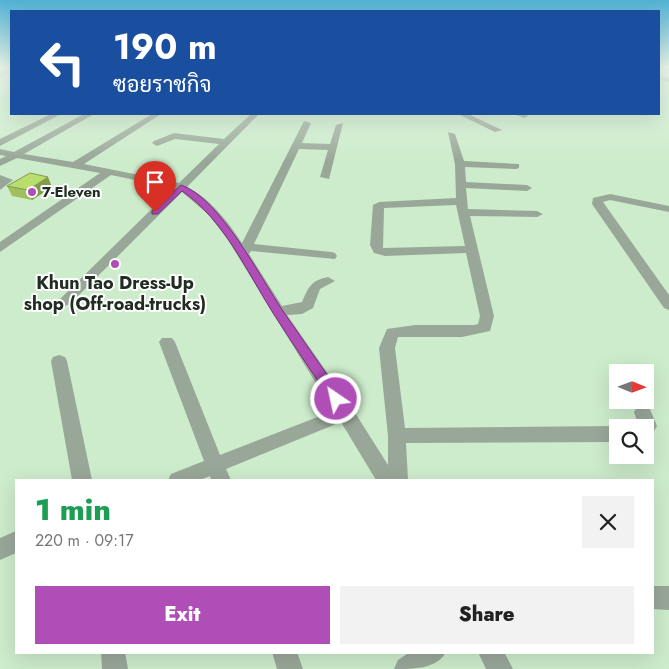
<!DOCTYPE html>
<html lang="en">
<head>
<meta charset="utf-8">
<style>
  body { margin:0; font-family:Jost,Sarabun,sans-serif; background:#f2f2f2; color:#222; height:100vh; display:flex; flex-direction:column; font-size:19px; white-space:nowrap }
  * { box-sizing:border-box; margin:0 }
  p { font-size:16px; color:#767676 }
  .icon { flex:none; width:28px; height:28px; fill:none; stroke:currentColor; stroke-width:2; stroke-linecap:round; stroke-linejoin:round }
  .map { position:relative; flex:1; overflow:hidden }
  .panel { position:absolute; left:15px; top:479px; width:639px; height:175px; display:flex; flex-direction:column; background:#fff; border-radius:0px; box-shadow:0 5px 20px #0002 }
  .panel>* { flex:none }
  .guide { position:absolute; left:10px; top:10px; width:650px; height:105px; border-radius:0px; box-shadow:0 5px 20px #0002; background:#1a4fa0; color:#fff; overflow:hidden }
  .needle { width:32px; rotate:91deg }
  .fabs { position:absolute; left:609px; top:364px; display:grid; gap:10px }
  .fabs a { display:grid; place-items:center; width:45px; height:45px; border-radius:0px; background:#fff; box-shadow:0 5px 20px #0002; font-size:25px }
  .pin { position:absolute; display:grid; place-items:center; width:42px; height:42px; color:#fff; margin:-51px -21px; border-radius:50% 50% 50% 0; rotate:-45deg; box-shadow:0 0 5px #0007 }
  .pin .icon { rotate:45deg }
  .me { position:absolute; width:55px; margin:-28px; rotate:326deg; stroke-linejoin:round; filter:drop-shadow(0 0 4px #0008) }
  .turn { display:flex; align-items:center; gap:18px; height:105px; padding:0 20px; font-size:22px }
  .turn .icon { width:65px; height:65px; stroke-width:2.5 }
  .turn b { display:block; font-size:35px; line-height:42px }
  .round { display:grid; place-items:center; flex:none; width:52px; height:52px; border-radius:0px; background:#f2f2f2 }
  .summary { display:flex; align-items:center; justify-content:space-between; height:85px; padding:0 20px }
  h1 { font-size:30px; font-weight:800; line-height:38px; color:#1e9e55 }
  .button { display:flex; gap:10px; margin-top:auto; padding:10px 20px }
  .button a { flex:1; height:58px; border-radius:0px; background:#ae4eb6; color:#fff; font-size:20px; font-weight:800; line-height:58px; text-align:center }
  .button a+a { background:#f2f2f2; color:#222 }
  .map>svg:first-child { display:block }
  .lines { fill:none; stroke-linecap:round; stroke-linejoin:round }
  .minor { fill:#99a799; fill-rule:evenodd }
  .wall { fill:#a0bf5f }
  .shaded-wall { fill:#829b4d }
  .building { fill:#bade6e; stroke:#829b4d }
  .route { fill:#ae4eb6; stroke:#713376 }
  .poi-dot { fill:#ae4eb6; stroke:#fff; stroke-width:2 }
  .labels { text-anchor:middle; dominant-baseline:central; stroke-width:4; stroke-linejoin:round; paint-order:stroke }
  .far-poi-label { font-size:15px; font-weight:bold; fill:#212d20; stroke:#fff; text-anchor:start }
  .poi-label { font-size:18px; font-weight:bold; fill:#212d20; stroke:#fff }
</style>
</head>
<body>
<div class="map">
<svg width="669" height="669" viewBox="0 0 669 669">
  <rect width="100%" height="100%" fill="#cceccb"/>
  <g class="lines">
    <g class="minor">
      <polygon points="11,68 11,72 0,77 0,72"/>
      <polygon points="659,68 669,68 669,71 659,70"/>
      <polygon points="659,76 669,78 669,82 659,80"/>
      <polygon points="51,114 61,114 0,146 0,139"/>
      <path d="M84,114H94L24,154L73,162L152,114H161L84,164L179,183L219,144L175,139L157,146L152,143L154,141L174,133L224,139L251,114H259L187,187C211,199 228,222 242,243L304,121L311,123L302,143L330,144L336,125L343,123L329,179L320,177L328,150L299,149L254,244L331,252L335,253L337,256L335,259L251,251L249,254L282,306L302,302C309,287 310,281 328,277L335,281L320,289L313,308L302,314L287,315L352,408L388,465V436L379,348L387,329L415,325H474L478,324L480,316L466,253L385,256L374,253L370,245L373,205L379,202L456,198L455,164L448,132L455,134L464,161L519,164V168L516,169L465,167L466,182L527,185L532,188L527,191L466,188L468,209L537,211L543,214L537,217L470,216L494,316L490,331L462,337H398L395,348L405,428L618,426L621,428H618V442L406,443L408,480H376L341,422L226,469L231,480H211L210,476L200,480H168L171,474L204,461L159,342L162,338H172L175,342L220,455L333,411L228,240L209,215L182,192L70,304L65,306L58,301L173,188L111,175L0,252V242L100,173L17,158L0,166V159L6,156L0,155V149L14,152ZM456,205L465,246L383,248L384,208Z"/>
      <polygon points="458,114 468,114 502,130 495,132"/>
      <polygon points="514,114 525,114 528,116 524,118"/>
      <polygon points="0,175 13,180 0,190"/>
      <polygon points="610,194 669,206 669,212 610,200 603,202 669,295 669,310 664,308 592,204 593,198"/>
      <polygon points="59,355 65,357 67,361 92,480 72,480 51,361 53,357"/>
      <polygon points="643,405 649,407 657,426 654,431 645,435 645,428 636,428 638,424 634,412 637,407"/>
      <polygon points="16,531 16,553 0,560 0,538"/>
      <polygon points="652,586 669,586 669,610 652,609"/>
      <polygon points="101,652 125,652 128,669 102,669"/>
      <polygon points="272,652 297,652 303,669 277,669"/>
      <path d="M410,652H446C437,669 414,669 394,669L398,660Z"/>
      <polygon points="478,652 504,652 513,669 486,669"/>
    </g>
  </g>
  <polygon class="wall" points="7,186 52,187 32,200 12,196"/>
  <polygon class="shaded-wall" points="48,177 52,187 32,200 28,190"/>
  <polygon class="building" points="30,173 48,177 28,190 7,186"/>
  <linearGradient id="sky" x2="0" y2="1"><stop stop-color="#51b2d6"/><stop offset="0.42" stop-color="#e8f6e8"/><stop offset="1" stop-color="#e8f6e8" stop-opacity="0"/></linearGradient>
  <rect width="669" height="161" fill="url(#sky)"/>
  <path class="route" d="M181,185C220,198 260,277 283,311C302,339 322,367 341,395L343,399L341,402H332C312,372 292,343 273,313C246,270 224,220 182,191L158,214H152V211Z"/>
  <g class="poi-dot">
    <circle cx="32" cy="192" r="5"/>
    <circle cx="115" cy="264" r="5"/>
  </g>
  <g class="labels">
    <g class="far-poi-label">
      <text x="42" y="192">7-Eleven</text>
    </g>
    <g class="poi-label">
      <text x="115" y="283">Khun Tao Dress-Up<tspan x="115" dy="21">shop (Off-road-trucks)</tspan></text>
    </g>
  </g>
</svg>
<div class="fabs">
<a><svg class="needle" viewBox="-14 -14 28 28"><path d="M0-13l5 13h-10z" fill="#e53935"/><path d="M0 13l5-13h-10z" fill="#767676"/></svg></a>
<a><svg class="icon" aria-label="search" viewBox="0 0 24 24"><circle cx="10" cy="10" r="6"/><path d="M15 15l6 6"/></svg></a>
</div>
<div class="pin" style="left:155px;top:212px;background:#d93025"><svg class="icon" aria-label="arrive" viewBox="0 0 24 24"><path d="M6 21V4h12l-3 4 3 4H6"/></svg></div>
<svg class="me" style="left:336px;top:399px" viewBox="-20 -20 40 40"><circle r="17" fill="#ae4eb6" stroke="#fff" stroke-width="3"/><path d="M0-11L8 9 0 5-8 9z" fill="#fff"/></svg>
<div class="guide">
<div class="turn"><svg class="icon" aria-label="left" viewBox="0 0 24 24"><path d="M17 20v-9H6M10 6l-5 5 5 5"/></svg><div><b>190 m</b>ซอยราชกิจ</div></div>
</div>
<section class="panel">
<div class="summary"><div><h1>1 min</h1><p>220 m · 09:17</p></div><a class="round"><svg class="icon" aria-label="close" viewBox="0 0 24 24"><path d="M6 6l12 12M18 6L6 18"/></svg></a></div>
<div class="button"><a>Exit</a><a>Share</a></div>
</section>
</div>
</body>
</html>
